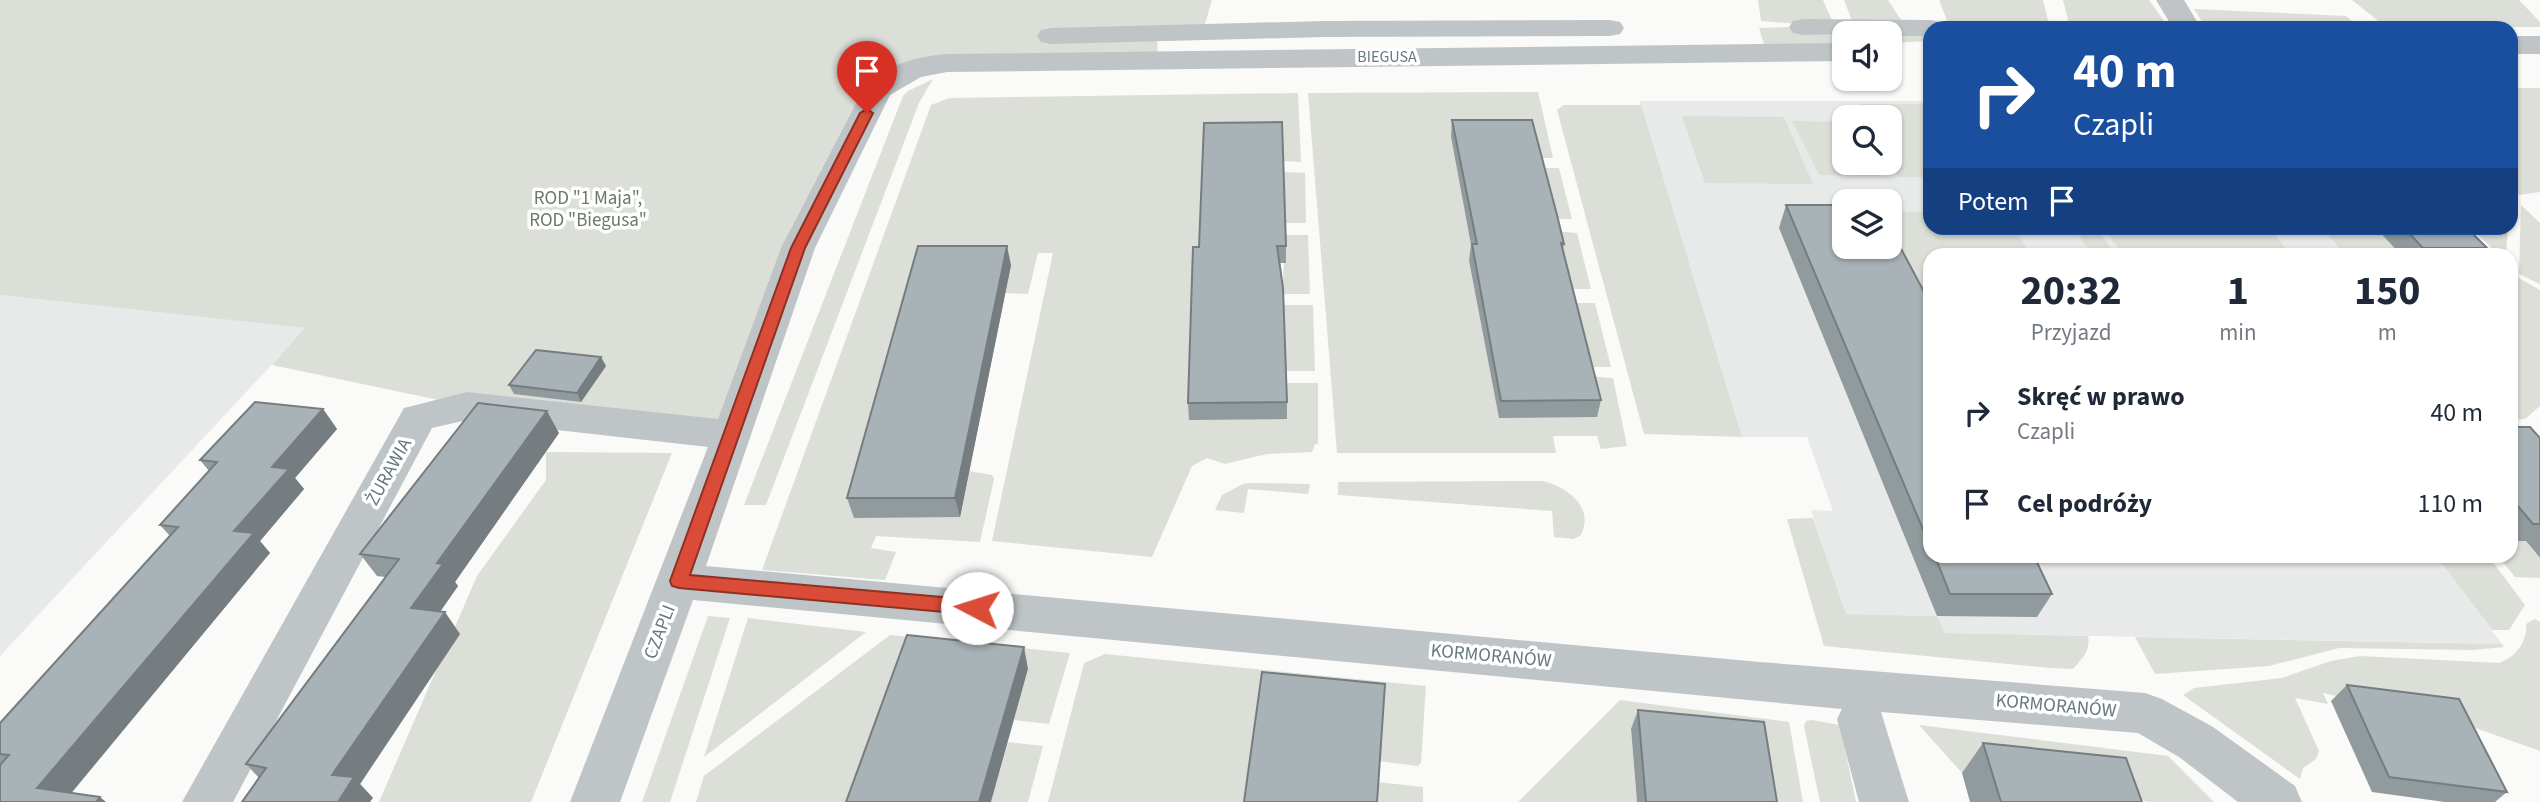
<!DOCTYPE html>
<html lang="pl">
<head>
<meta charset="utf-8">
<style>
  body { margin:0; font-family:"Source Sans 3",sans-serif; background:#f6f6f7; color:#1f2937; height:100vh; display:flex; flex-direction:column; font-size:26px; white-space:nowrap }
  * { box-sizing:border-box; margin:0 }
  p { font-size:23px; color:#747a83 }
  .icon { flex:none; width:38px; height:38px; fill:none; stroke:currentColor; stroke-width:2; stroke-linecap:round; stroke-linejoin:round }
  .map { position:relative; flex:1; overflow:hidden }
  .sheet { position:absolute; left:1923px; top:248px; width:595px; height:315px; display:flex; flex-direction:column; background:#fff; border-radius:21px; box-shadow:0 2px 5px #0004 }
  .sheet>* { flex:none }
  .guide { position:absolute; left:1923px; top:21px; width:595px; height:214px; border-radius:21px; box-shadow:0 2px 5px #0004; background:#1a4fa0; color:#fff; overflow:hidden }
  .controls { position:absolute; left:1832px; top:21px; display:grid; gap:14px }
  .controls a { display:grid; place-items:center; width:70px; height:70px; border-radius:14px; background:#fff; box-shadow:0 2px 5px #0004; font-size:35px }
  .pin { position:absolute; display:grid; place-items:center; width:60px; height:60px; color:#fff; margin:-72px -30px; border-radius:50% 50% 50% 0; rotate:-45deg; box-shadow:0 0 7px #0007 }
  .pin .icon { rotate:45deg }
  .me { position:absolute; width:77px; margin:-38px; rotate:275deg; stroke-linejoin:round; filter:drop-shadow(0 0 5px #0008) }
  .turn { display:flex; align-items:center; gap:24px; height:147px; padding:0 35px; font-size:32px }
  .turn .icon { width:91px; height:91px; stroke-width:2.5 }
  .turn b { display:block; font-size:49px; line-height:60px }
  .then { display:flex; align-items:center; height:66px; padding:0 35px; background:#0003; gap:14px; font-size:26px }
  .eta { display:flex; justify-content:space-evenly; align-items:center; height:119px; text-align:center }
  .eta b { font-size:42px; font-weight:700; line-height:49px }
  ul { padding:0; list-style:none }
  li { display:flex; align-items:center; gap:21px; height:91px; padding:0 35px }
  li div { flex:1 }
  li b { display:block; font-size:26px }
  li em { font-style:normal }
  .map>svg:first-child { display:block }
  .built { fill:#e8eae9; fill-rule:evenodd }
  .green { fill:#dbdfd7 }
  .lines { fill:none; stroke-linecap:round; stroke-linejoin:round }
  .minor { fill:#bfc5c7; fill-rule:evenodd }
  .wall { fill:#919a9d }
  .shaded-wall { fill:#767d80 }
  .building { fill:#a9b3b7; stroke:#767d80; stroke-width:2 }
  .route { fill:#da4c38; stroke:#8e3124; stroke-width:2 }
  .labels { text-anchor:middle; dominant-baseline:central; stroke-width:7; stroke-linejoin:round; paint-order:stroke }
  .far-street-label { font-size:16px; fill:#667981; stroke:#fff }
  .park-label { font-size:19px; fill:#6b7a65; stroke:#fff }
  .street-label { font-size:19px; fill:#667981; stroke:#fff }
</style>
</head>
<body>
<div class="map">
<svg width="2540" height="802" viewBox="0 0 2540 802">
  <rect width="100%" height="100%" fill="#fafaf8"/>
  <g class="built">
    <path d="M1639,101H1930V228H2321L2346,255L1930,256V556L2437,557L2502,644L1945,633L1937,616L1845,614L1811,510L1833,511L1807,437H1742ZM1844,117H1890V163H1844ZM1844,201H1890V247H1844Z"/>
    <polygon points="0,295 306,328 0,656"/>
  </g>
  <g class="green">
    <polygon points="0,0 1212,0 1203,31 1157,33 1158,60 929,63 878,90 732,435 467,406 272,365 305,328 0,295"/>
    <polygon points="1758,0 1823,0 1835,27 1854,26 1844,0 1888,0 1901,20 1930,28 1930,41 1890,43 1890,33 1844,33 1844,44 1764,44 1759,28 1824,26 1761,21"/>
    <polygon points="1939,0 2043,0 2050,28 1950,28"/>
    <polygon points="2063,0 2149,0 2169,28 2070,28"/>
    <polygon points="2352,0 2519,0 2540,22 2540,27 2387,28"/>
    <polygon points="2194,9 2346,16 2360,28 2216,28 2201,20"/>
    <polygon points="933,79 919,103 766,505 744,505 903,96 908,91"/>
    <polygon points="2511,88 2540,88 2540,192 2519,195 2511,187"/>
    <polygon points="1538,92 1553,158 1535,158 1451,137 1474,261 1469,262 1499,417 1586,376 1613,378 1627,446 1601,449 1597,436 1553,436 1556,453 1337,453 1308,93"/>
    <polygon points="1298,93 1301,162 1283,161 1205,139 1286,383 1318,383 1318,444 1315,444 1312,452 1267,454 1225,464 1207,458 1192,466 1152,557 992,541 1053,253 1038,253 1028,294 1005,293 959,517 969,471 992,475 994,479 980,542 876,536 871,548 896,552 885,580 762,570 931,105 949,98"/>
    <polygon points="1860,104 1930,104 1930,177 1898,177 1890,161 1890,117 1867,117"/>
    <polygon points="1564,105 1641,105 1742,437 1644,434 1557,110"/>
    <polygon points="1682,116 1784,117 1813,184 1705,183"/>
    <polygon points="1792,121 1844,122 1844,163 1872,163 1879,176 1819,175"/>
    <polygon points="1537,168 1559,168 1572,219 1550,219"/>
    <polygon points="1284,172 1305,173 1306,223 1285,223"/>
    <polygon points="2521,205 2540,223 2540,284 2519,274"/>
    <polygon points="1890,212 1930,212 1930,228 2014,228 2031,255 1930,256 1930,347 1890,247"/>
    <polygon points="2074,228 2097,228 2115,255 2092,255"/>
    <polygon points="2104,228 2269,228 2291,255 2123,255"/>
    <polygon points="2321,228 2376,228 2402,255 2346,255"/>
    <polygon points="2471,228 2508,228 2506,255 2499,255"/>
    <polygon points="1554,231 1577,233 1591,289 1563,289"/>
    <polygon points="1286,235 1308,235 1310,294 1282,294"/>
    <polygon points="2515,276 2540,290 2540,406 2525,419 2511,420 2511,280"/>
    <polygon points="1568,303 1595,303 1611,367 1583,367"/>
    <polygon points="1283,305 1313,305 1315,371 1284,371"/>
    <polygon points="546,452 672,453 531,802 379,802 477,576 546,480"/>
    <path d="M1542,481C1568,486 1596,509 1580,536L1573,539L1554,537L1552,511L1338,495V482Z"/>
    <polygon points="1243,484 1251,483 1310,484 1308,494 1248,489 1244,513 1215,510 1222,495"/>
    <path d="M1813,518L1846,614L1937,616L1945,633L2088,636C2091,651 2082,658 2073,669L2049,668L1824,646L1787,519Z"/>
    <polygon points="2511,535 2516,541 2526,541 2540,559 2540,578 2515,577 2499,557 2511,556"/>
    <polygon points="2437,557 2489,557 2525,605 2509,630 2492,630"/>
    <polygon points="708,616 730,618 670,802 642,802"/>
    <polygon points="748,618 866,632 704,757"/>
    <path d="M2535,619L2540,622V751L2470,726L2323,693L2328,704L2295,698L2319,751L2316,759L2303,768L2300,779L2183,695L2194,688L2282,678L2331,661L2360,656L2499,663C2515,658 2528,641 2526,624Z"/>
    <polygon points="890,635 1070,653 1049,724 1014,720 1028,669 863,802 696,802 704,776"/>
    <polygon points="2135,637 2502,644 2504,647 2473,650 2339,648 2269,666 2155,674"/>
    <polygon points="1105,654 1426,686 1421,763 1418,766 1378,761 1248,802 1048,802 1084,663"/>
    <polygon points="1620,700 1789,722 1803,802 1772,802 1631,730 1637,802 1518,802"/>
    <polygon points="1811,720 1840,725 1856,802 1820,802 1804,726 1806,721"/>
    <polygon points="1919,725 2168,756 2214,802 2148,802 2100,788 1962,773"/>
    <polygon points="1008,742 1043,746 1028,802 991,802"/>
    <polygon points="1377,782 1423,787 1423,802 1376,802"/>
  </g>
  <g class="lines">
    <g class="minor">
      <polygon points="2156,0 2184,0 2201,28 2173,28"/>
      <polygon points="1803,19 1931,20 1941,22 1945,28 1930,28 1930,36 1890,36 1890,33 1803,35 1793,33 1789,27 1793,21"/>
      <polygon points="1610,20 1620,22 1624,28 1620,34 1610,36 1325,37 1051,44 1041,42 1037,36 1041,30 1051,28 1325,21"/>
      <rect x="2511" y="36" width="29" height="18"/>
      <path d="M1844,43V61L947,72L921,77L890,95L815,248L706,566L1760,662L2145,693L2162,699L2213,727L2295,786L2302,802H2238L2179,757L2138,733L1881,712L1909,802H1859L1837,719L1842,709L693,600L620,802H570L708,447L467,420L432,428L233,802H182L404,408L467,392L718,419L781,248L863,90C880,65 919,56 947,54Z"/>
    </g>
  </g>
  <g class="wall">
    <polygon points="1452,120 1564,244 1563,250 1601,400 1597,417 1499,418 1469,261 1471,245 1451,137"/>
    <polygon points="1786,205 1930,303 1930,556 2034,556 2052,594 2037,617 1937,616 1779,228"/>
    <polygon points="2376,228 2467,228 2487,248 2482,256 2402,256"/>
    <polygon points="1286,246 1286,263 1280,263 1287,402 1287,419 1189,420 1188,403 1199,247"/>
    <polygon points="1011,265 960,517 854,518 847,498"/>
    <polygon points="606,366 581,402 514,394 509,385"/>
    <polygon points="323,409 337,429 295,478 304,489 260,541 270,553 0,802 0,723 170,536 160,525 209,471 200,460"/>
    <polygon points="2511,427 2540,438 2540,558 2526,541 2516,541 2511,535"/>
    <polygon points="559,433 455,582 458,586 440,612 460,634 360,784 373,798 259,778 246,764 385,577 377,576 360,554"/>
    <polygon points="2347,685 2507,792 2495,802 2445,802 2372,792 2331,701"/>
    <polygon points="1638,710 1777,802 1637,802 1631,729"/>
    <polygon points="1983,743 2142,802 1970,802 1962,773"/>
  </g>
  <g class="shaded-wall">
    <polygon points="1007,246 1011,265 960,517 955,498"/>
    <polygon points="601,357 606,366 581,402 577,393"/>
    <polygon points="323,409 337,429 295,478 304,489 260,541 270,553 64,802 37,788 272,467"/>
    <polygon points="547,411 559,433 455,582 458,586 427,630 411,608 437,563"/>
    <polygon points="445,612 460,634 360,784 373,798 370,802 338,802 332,775"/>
    <polygon points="1024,647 1028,669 991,802 979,802"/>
    <polygon points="100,797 106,802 96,802"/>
  </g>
  <g class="building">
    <polygon points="1452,120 1532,120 1557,215 1564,244 1561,243 1601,400 1501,401 1472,244 1477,244"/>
    <polygon points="1282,122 1286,246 1277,246 1283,288 1287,402 1188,403 1193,247 1199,247 1204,123"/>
    <polygon points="1786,205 1844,205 1844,247 1890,247 1890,228 1930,303 1930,546"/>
    <polygon points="2404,228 2467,228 2487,248 2423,248"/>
    <polygon points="918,246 1007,246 955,498 847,498"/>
    <polygon points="536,350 601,357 577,393 509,385"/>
    <polygon points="255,402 323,409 272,467 289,469 234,531 254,533 37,788 100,797 96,802 0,802 0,765 9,755 0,754 0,723 178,527 160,525 217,462 200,460"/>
    <polygon points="478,403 547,411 437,563 443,564 411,608 445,612 332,775 354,777 338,802 242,802 266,768 246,764 399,559 360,554"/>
    <polygon points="2511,427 2530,427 2540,438 2540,524 2533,524 2511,498"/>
    <polygon points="1935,556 2034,556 2052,594 1950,594"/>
    <polygon points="907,635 1024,647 979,802 846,802"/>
    <polygon points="1262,672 1385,684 1377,802 1244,802"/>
    <polygon points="2347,685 2459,699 2507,792 2389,777"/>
    <polygon points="1638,710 1764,722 1777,802 1646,802"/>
    <polygon points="1983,743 2126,758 2142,802 2001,802"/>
  </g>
  <polygon class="route" points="867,109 873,113 805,248 690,575 977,600 983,603 986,608 983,613 977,615 679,588 672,586 670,581 791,248 860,113"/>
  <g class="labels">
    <g class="far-street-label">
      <text x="1387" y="57">BIEGUSA</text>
    </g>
    <g class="park-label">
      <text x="588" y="198">ROD "1 Maja",<tspan x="588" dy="22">ROD "Biegusa"</tspan></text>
    </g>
    <g class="street-label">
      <text transform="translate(389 472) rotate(-61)">ŻURAWIA</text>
      <text transform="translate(660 632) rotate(-69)">CZAPLI</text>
      <text transform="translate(1491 656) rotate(5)">KORMORANÓW</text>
      <text transform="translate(2056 706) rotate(5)">KORMORANÓW</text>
    </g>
  </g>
</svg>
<div class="controls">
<a><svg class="icon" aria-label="sound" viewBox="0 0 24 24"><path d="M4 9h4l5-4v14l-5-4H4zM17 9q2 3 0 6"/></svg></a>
<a><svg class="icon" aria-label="search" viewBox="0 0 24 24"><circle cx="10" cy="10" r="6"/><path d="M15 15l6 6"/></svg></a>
<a><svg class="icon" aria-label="layers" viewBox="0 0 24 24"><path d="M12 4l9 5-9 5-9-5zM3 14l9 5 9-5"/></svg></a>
</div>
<div class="pin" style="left:867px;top:113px;background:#d93025"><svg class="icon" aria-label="arrive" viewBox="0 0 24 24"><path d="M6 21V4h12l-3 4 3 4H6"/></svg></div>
<svg class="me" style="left:977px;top:608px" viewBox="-20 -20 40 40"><circle r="19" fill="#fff"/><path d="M0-13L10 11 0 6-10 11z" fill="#da4c38"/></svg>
<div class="guide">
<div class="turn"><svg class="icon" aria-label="right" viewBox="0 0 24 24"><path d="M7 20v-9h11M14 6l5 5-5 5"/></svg><div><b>40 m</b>Czapli</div></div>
<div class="then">Potem<svg class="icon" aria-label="arrive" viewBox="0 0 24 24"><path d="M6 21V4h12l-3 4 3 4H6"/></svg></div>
</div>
<section class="sheet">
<div class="eta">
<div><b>20:32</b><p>Przyjazd</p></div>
<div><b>1</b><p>min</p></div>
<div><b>150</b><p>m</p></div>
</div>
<ul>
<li><svg class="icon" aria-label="right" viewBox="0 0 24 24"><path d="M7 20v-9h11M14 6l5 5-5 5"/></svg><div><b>Skręć w prawo</b><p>Czapli</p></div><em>40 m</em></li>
<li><svg class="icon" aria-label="arrive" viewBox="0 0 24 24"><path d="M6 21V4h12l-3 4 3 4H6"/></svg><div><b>Cel podróży</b></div><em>110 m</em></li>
</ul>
</section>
</div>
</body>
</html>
